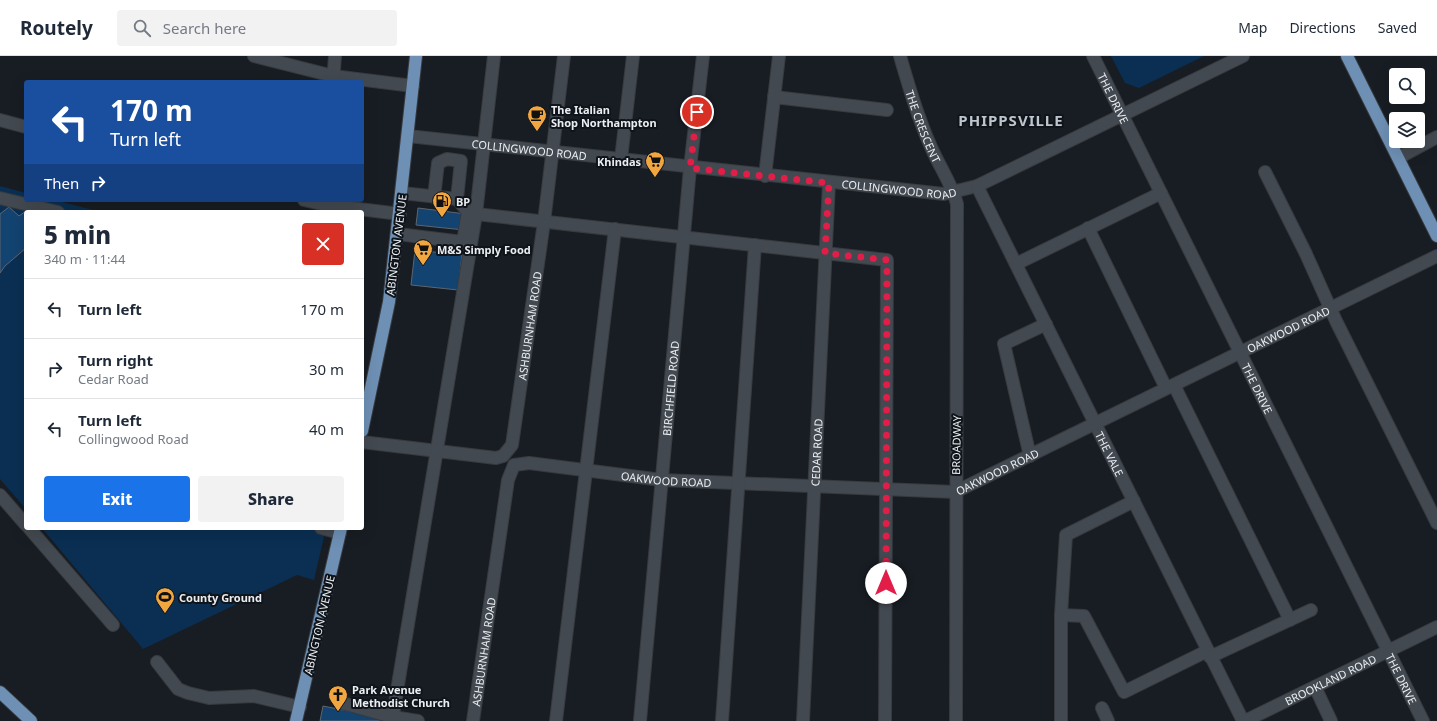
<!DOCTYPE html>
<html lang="en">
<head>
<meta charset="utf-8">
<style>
  body { margin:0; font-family:"Noto Sans",sans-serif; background:#f2f2f3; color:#1f2937; height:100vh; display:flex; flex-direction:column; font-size:15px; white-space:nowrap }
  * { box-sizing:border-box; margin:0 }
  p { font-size:13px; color:#747a83 }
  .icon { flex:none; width:22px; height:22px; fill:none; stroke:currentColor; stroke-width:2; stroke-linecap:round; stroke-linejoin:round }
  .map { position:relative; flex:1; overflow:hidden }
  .details { position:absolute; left:24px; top:154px; width:340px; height:320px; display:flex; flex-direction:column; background:#fff; border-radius:4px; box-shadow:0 4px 16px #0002 }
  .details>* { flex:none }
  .top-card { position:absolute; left:24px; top:24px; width:340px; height:122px; border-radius:4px; box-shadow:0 4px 16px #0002; background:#1a4fa0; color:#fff; overflow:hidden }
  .tools { position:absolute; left:1389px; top:12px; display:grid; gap:8px }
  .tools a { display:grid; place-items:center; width:36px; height:36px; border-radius:4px; background:#fff; box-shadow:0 4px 16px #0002; font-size:20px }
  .pin { position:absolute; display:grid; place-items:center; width:34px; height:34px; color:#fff; margin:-17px; border:2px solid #fff; border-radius:50%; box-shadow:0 1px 4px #0007 }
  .me { position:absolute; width:44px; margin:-22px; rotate:0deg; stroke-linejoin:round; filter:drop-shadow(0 0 3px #0008) }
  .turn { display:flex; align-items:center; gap:14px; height:84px; padding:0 20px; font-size:18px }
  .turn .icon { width:52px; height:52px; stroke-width:2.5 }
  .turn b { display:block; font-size:28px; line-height:34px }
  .then { display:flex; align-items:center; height:38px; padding:0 20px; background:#0003; gap:8px; font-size:15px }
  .round { display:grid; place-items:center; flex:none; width:42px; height:42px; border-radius:4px; background:#f2f2f3 }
  .head { display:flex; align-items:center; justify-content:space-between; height:68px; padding:0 20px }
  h1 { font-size:24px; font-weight:800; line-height:30px }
  .button { display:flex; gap:8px; margin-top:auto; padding:8px 20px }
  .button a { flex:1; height:46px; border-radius:4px; background:#1a73e8; color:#fff; font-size:16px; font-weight:800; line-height:46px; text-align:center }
  .button a+a { background:#f2f2f3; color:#1f2937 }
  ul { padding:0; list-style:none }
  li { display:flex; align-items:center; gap:12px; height:60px; padding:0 20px; border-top:1px solid #e0e1e3 }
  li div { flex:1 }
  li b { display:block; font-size:15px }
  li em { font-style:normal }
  header { display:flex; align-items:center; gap:24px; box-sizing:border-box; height:56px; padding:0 20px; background:#fff; border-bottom:1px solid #e0e1e3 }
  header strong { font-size:19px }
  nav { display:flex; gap:22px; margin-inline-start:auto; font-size:14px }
  .search { width:280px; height:36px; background:#f2f2f3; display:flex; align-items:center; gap:10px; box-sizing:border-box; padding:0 14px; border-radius:4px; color:#747a83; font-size:15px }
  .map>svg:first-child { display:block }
  .green { fill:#0a2f52 }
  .building { fill:#134371; stroke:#5f656c }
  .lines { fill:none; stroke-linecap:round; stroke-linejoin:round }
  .minor-casing { stroke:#373a3f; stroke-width:14 }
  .major-casing { stroke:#373a3f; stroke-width:14 }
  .minor { stroke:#434950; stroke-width:12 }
  .major { stroke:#6e90b4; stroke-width:12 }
  .route { stroke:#e11d48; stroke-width:7; stroke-dasharray:0 12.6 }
  .labels { text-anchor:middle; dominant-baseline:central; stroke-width:4; stroke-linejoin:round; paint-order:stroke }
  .street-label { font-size:11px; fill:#eaeef2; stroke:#0f141a }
  .poi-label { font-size:11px; font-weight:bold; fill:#eaeef2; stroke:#0f141a; text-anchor:start }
  .district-label { font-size:15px; font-weight:bold; letter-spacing:1px; fill:#bec5cd; stroke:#0f141a }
</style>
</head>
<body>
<header>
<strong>Routely</strong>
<div class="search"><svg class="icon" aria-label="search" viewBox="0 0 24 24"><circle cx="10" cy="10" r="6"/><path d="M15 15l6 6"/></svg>Search here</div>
<nav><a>Map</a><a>Directions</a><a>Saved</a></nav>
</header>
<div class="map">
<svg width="1437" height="665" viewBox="0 0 1437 665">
  <rect width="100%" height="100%" fill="#181d23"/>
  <g class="green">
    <polygon points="1111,0 1204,0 1139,32 1125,27"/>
    <polygon points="0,130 26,137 26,144 54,144 101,156 26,156 26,453 0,423"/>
    <polygon points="42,472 326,472 314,524 297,519 143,593"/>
  </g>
  <g class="building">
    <polygon points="9,151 19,160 26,155 27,156 26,192 5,210 0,217 0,158"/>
    <polygon points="418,152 466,158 464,174 416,169"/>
    <polygon points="415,194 462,199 458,234 411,229"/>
    <polygon points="323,650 388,663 387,665 320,665"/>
  </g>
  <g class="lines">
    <g class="minor-casing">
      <g id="minor">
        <polyline points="254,0 333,20 413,30"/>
        <path id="s1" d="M900,0C909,31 918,62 931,91C939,110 952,128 957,148L956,665"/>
        <path id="s2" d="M1093,0L1423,665"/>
        <polyline points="333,26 335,0"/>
        <polyline points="774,41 887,54"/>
        <polyline points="0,64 26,71"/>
        <path id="s3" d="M408,80L944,138L977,130L1243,0"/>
        <polyline points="1398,102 1437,81"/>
        <polyline points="621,103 633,0"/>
        <polyline points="1265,116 1306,198 1336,265 1437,467"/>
        <polyline points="765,120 779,0"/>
        <path id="s4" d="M977,130L1243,665"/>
        <polyline points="434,141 438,107 447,103 461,105 457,143"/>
        <polyline points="0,142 58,156"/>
        <polyline points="304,144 326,149 400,158"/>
        <polyline points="476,158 887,204 885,665"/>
        <polyline points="1088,172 1166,332"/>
        <polyline points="398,178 463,186 468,156 457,143 402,137"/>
        <polyline points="1016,208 1161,137"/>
        <polyline points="1174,329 1290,564"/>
        <path id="s5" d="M362,386L496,402L503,400L512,389L544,166L564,0"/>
        <polyline points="1030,400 1004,288 1046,268"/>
        <polyline points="0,439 26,469"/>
        <polyline points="29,472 113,569"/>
        <polyline points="321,472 340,477"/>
        <polyline points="1061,559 1084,560 1124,636 1207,595"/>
        <polyline points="1210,601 1311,554"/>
        <polyline points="157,606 178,633 188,637 209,642 254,640 300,651"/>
        <polyline points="1315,631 1331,665"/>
        <polyline points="342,647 393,661 418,665"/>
        <polyline points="1102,652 1108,665"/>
        <polyline points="392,665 476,158 494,0"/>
        <path id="s6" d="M473,665L508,424L514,409L529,407L662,424L955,436L1437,200"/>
        <polyline points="556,665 615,173"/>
        <path id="s7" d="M640,665L690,112L703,0"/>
        <polyline points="722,665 755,189"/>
        <path id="s8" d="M803,665L829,127"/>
        <polyline points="1061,665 1061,559 1066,479 1134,445"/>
        <path id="s9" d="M1245,665L1437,571"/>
      </g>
    </g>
    <g class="major-casing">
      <g id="major">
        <polyline points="1347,0 1437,180"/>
        <polyline points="362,375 389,246 416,0"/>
        <polyline points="0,636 31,665"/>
        <polyline points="296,665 341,472"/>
      </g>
    </g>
    <use href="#minor" class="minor"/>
    <use href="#major" class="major"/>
  </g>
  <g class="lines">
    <polyline class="route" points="697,56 690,112 829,127 825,197 887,204 886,527"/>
  </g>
  <defs>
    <g id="cafe-pin" transform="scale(1)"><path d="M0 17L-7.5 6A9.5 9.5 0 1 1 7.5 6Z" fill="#f1a63f" stroke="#0f141a"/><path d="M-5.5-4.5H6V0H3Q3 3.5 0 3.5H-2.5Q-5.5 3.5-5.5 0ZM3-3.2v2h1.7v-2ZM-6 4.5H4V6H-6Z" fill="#111"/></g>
    <g id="supermarket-pin" transform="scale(1)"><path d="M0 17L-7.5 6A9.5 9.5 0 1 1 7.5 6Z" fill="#f1a63f" stroke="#0f141a"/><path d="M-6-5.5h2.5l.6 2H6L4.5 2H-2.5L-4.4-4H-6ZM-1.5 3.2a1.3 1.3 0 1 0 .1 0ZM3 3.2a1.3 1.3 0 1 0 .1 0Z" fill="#111"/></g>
    <g id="fuel-pin" transform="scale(1)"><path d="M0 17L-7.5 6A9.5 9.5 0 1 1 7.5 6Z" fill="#f1a63f" stroke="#0f141a"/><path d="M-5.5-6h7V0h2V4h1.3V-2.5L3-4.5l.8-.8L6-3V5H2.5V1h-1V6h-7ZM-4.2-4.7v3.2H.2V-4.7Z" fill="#111"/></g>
    <g id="stadium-pin" transform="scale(1)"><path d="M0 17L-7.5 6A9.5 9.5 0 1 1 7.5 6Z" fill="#f1a63f" stroke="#0f141a"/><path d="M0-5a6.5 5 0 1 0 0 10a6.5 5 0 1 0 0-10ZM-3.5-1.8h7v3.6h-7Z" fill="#111"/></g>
    <g id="church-pin" transform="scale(1)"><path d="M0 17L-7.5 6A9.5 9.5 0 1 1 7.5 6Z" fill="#f1a63f" stroke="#0f141a"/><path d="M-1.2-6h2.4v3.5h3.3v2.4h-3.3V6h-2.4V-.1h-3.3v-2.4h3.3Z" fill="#111"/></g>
  </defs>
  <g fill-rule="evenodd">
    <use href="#cafe-pin" x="537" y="59"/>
    <use href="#supermarket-pin" x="655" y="105"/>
    <use href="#fuel-pin" x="442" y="145"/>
    <use href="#supermarket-pin" x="423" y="193"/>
    <use href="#stadium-pin" x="165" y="541"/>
    <use href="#church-pin" x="338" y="639"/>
  </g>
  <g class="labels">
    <g class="street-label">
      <text stroke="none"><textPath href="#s2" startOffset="47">THE DRIVE</textPath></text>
      <text stroke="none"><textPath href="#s1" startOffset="74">THE CRESCENT</textPath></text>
      <text stroke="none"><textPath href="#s3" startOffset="122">COLLINGWOOD ROAD</textPath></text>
      <text stroke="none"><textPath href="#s3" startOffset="494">COLLINGWOOD ROAD</textPath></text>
      <text transform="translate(396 189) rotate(-83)">ABINGTON AVENUE</text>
      <text stroke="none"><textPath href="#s5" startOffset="277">ASHBURNHAM ROAD</textPath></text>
      <text stroke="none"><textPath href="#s6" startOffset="1073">OAKWOOD ROAD</textPath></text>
      <text stroke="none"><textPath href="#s7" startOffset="334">BIRCHFIELD ROAD</textPath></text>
      <text stroke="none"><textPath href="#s2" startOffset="371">THE DRIVE</textPath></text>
      <text transform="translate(956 389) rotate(-89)">BROADWAY</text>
      <text stroke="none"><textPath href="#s8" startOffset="269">CEDAR ROAD</textPath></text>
      <text stroke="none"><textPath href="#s4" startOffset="299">THE VALE</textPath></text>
      <text stroke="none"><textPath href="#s6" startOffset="749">OAKWOOD ROAD</textPath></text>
      <text stroke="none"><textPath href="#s6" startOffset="413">OAKWOOD ROAD</textPath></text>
      <text transform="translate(319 569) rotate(-77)">ABINGTON AVENUE</text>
      <text stroke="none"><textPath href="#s6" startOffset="70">ASHBURNHAM ROAD</textPath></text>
      <text stroke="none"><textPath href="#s9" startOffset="95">BROOKLAND ROAD</textPath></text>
      <text stroke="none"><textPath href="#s2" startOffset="695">THE DRIVE</textPath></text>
    </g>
    <g class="poi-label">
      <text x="551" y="53">The Italian<tspan x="551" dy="13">Shop Northampton</tspan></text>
      <text x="641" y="105" text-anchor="end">Khindas</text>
      <text x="456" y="145">BP</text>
      <text x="437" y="193">M&amp;S Simply Food</text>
      <text x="179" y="541">County Ground</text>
      <text x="352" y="633">Park Avenue<tspan x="352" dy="13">Methodist Church</tspan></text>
    </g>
    <g class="district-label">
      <text x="1011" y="64">PHIPPSVILLE</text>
    </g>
  </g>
</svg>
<div class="tools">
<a><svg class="icon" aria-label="search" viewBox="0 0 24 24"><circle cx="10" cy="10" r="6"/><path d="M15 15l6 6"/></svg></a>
<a><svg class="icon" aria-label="layers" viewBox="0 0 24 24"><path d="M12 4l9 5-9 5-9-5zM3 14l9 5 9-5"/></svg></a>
</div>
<div class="pin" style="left:697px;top:56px;background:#d93025"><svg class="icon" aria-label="arrive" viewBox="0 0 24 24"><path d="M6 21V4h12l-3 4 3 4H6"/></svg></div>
<svg class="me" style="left:886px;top:527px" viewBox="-20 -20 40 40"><circle r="19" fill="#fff"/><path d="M0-13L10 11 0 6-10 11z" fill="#e11d48"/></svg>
<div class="top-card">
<div class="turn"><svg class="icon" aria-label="left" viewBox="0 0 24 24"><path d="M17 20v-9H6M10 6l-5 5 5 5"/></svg><div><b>170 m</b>Turn left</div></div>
<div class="then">Then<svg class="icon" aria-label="right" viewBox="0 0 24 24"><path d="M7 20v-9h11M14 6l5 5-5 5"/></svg></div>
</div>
<section class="details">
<div class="head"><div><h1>5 min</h1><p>340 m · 11:44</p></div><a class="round" style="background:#d93025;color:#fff"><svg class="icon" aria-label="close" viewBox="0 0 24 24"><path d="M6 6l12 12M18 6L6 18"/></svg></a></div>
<ul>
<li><svg class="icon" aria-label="left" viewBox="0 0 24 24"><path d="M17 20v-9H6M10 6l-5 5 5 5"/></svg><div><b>Turn left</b></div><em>170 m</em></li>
<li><svg class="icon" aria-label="right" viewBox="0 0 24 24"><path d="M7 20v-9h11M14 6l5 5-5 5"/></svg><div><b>Turn right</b><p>Cedar Road</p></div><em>30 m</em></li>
<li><svg class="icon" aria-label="left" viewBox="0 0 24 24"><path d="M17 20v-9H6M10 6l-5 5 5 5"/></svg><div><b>Turn left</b><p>Collingwood Road</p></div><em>40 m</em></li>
</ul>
<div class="button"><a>Exit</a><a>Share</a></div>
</section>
</div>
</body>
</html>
